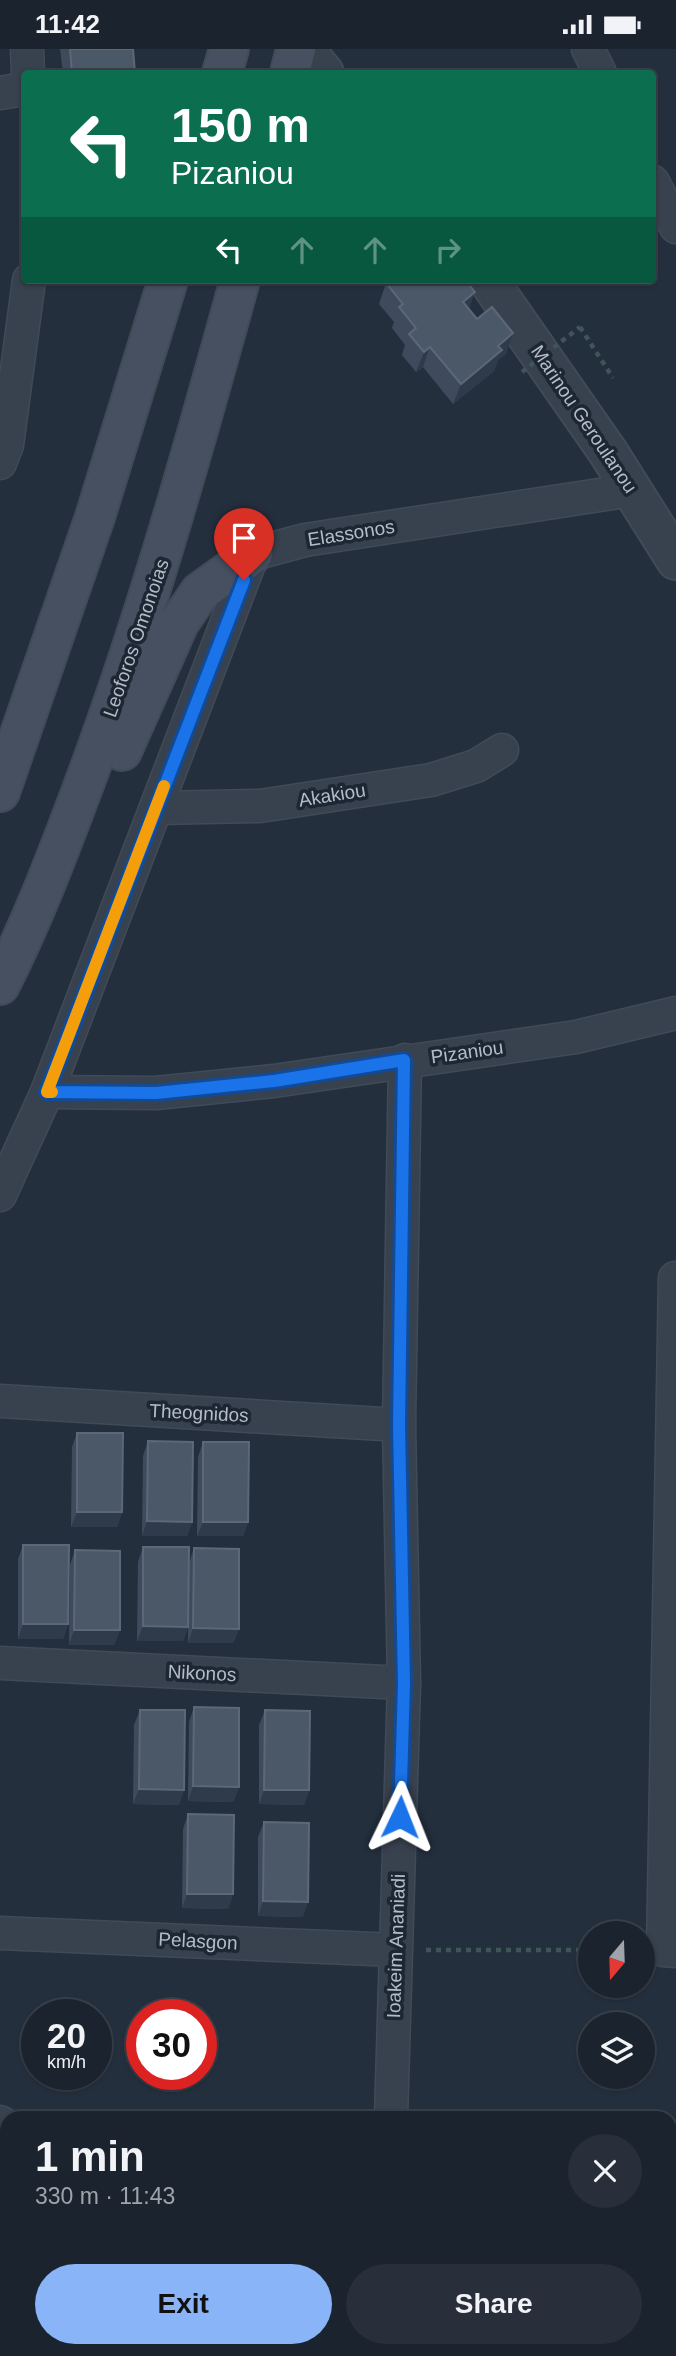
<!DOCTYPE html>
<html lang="en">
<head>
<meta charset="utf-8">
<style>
  body { margin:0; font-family:Arial,sans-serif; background:#282f3a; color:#f1f3f6; height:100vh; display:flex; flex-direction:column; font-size:26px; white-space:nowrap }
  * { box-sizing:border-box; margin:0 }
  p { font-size:23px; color:#a0a4aa }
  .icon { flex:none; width:38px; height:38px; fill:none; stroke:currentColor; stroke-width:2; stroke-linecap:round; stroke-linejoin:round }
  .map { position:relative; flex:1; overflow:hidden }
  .sheet { position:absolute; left:0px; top:2062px; width:677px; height:247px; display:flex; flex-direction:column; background:#1b232e; border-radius:21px 21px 0 0; box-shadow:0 2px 5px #0004,0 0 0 2px #39404a }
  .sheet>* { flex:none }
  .top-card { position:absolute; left:21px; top:21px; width:635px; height:214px; border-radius:7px; box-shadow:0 2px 5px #0004,0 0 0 2px #39404a; background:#0b6e4f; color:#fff; overflow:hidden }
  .needle { width:46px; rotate:199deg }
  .controls { position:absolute; left:578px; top:1872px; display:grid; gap:14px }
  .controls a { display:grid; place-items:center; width:77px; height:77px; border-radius:50%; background:#1b232e; box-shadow:0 2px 5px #0004,0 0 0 2px #39404a; font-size:35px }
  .speed { position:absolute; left:21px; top:1950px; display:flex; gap:14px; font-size:35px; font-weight:700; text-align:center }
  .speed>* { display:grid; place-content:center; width:91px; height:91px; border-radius:50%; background:#1b232e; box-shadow:0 2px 5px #0004,0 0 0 2px #39404a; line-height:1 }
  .speed small { font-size:18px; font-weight:400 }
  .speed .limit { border:10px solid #d22; background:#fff; color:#111 }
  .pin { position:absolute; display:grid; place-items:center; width:60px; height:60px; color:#fff; margin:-72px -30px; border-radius:50% 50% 50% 0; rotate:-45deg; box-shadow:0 0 7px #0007 }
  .pin .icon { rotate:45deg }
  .me { position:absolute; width:77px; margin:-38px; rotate:2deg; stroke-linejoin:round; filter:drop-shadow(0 0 5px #0008) }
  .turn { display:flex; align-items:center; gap:24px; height:147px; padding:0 35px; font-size:32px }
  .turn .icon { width:91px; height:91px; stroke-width:2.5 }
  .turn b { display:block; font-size:49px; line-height:60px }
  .lanes { display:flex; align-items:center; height:66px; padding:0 35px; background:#0003; justify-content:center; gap:35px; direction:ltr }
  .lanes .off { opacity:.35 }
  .round { display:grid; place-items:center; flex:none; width:74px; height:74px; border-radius:37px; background:#282f3a }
  .overview { display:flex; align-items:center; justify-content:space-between; height:119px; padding:0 35px }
  h1 { font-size:42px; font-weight:700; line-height:52px }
  .button { display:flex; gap:14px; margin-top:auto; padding:14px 35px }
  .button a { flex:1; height:80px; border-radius:42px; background:#8ab4f8; color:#111; font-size:28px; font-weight:700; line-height:80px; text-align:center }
  .button a+a { background:#282f3a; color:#f1f3f6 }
  .status { display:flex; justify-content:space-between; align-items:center; height:49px; padding:0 35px; background:#1b232e; direction:ltr }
  .status svg { height:19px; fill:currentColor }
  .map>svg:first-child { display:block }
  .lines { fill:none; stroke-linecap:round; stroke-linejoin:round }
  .service-casing { stroke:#414a57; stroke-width:19 }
  .minor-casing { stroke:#414a57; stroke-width:35 }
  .tertiary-casing { stroke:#414a57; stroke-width:42 }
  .secondary-casing { stroke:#414a57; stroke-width:42 }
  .path { stroke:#3f5557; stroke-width:4.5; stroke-dasharray:5 5; stroke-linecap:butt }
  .service { stroke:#38414e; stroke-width:16 }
  .minor { stroke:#38414e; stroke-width:32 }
  .tertiary { stroke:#38414e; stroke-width:38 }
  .secondary { stroke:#465061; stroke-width:38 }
  .path-bridge { stroke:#3f5557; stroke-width:4.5; stroke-dasharray:5 5; stroke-linecap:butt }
  .wall { fill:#3f4b5c }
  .shaded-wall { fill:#2f3b4b }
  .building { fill:#4b5868; stroke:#5c6777; stroke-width:2 }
  .route-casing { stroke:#114b97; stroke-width:18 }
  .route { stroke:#1a73e8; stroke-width:12 }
  .slow { stroke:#f59e0b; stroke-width:12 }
  .labels { text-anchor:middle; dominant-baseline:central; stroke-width:7; stroke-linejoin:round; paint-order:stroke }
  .street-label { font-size:19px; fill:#b4bcc9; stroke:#1d2633 }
</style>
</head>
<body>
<div class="status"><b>11:42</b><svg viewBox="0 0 49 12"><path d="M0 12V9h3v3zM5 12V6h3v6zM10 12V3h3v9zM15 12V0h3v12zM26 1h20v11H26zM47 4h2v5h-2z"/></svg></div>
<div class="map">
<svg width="676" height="2307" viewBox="0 0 676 2307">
  <rect width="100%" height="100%" fill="#242f3e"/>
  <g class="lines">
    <g class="service-casing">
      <g id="service">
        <polyline points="98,2307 98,2301"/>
        <polyline points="322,2307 329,2301"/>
      </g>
    </g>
    <g class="minor-casing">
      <g id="minor">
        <polyline points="27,0 28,24"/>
        <polyline points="588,0 600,24"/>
        <polyline points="0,44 24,40"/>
        <polyline points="653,133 676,178"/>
        <polyline points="0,414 7,396 29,231"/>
        <polyline points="156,759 260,757 431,731 476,717 502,701"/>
        <polyline points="47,1043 156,1044 274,1032 576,988 676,964"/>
        <polyline points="0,1146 47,1043 253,505 305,491 632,441"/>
        <polyline points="675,1229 663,1901 676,1902"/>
        <polyline points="0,1352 399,1376"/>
        <polyline points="0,1614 404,1634"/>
        <polyline points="0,1884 396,1901"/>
        <polyline points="391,2068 404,1634 399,1376 405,1011"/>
        <polyline points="0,2073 7,2077"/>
      </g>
    </g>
    <g class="tertiary-casing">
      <g id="tertiary">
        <polyline points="304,0 324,24"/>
        <polyline points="488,231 608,403 676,511"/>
      </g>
    </g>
    <g class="secondary-casing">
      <g id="secondary">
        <polyline points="222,24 229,0"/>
        <polyline points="290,24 296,0"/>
        <polyline points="122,702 179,574 200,543 253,505"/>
        <polyline points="0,743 95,468 168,231"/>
        <path d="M0,936C31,875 56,810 80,746C144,577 192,405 240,231"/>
      </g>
    </g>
    <g class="path">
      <polyline points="580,278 613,329"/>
      <polyline points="426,1901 590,1901"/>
    </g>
    <use href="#service" class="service"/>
    <use href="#minor" class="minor"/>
    <use href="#tertiary" class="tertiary"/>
    <use href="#secondary" class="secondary"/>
    <polyline class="path-bridge" points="522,323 580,278"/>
  </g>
  <g class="wall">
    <polygon points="60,0 133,0 135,24 63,24"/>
    <polygon points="386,234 469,260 506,305 498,311 494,322 453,355 423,318 416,323 402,306 405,296 392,279 394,273 379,255"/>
    <polygon points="77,1384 122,1463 117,1478 71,1478 72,1398"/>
    <polygon points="148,1392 192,1473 187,1487 142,1487 143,1407"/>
    <polygon points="203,1393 248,1473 243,1487 197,1487 198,1408"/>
    <polygon points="23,1496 68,1575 63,1590 18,1590 18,1510"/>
    <polygon points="143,1498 188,1578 183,1592 137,1592 138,1513"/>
    <polygon points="194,1499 239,1580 233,1594 188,1594 189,1514"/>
    <polygon points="75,1501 120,1581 114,1596 69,1596 70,1516"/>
    <polygon points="194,1658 239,1738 233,1753 188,1752 189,1673"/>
    <polygon points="140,1661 184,1741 179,1756 133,1755 134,1676"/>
    <polygon points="265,1661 309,1741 304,1756 259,1755 259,1676"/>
    <polygon points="188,1765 233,1845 228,1860 182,1859 183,1780"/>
    <polygon points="264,1773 303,1868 258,1867 258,1788"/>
  </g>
  <g class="shaded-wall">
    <polygon points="475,243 468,263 463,253"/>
    <polygon points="513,284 506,305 498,311 494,322 453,355 461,335 498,297"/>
    <polygon points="430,298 423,318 416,323 424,303"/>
    <polygon points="77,1463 122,1463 117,1478 71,1478"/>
    <polygon points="147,1472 192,1473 187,1487 142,1487"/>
    <polygon points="203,1473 248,1473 243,1487 197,1487"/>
    <polygon points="23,1575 68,1575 63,1590 18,1590"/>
    <polygon points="143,1577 188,1578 183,1592 137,1592"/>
    <polygon points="193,1579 239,1580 233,1594 188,1594"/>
    <polygon points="74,1581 120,1581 114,1596 69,1596"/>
    <polygon points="193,1737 239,1738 233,1753 188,1752"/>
    <polygon points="139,1740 184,1741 179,1756 133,1755"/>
    <polygon points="264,1741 309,1741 304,1756 259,1755"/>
    <polygon points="187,1845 233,1845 228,1860 182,1859"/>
    <polygon points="263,1852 308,1853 303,1868 258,1867"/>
  </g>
  <g class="building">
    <polygon points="70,0 133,0 135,24 72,24"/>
    <polygon points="390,231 465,231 475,243 463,253 477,270 492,258 513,284 498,297 502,301 461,335 430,298 424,303 409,285 416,279 399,258 403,255 386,234"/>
    <polygon points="77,1384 123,1384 122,1463 77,1463"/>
    <polygon points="148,1392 193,1393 192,1473 147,1472"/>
    <polygon points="203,1393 249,1393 248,1473 203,1473"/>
    <polygon points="23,1496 69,1496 68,1575 23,1575"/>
    <polygon points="143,1498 189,1498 188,1578 143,1577"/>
    <polygon points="194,1499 239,1500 239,1580 193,1579"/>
    <polygon points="75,1501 120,1502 120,1581 74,1581"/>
    <polygon points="194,1658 239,1659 239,1738 193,1737"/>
    <polygon points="140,1661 185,1661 184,1741 139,1740"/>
    <polygon points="265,1661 310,1662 309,1741 264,1741"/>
    <polygon points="188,1765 234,1766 233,1845 187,1845"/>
    <polygon points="264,1773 309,1774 308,1853 263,1852"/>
  </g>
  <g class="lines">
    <g class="route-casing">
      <polyline id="route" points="244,531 47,1043 156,1044 274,1032 404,1011 399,1376 404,1634 400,1768"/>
    </g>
    <use href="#route" class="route"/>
    <polyline class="slow" points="52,1043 47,1043 164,737"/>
  </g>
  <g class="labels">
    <g class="street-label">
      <text transform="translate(584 370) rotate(56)">Marinou Geroulanou</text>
      <text transform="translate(351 484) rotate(-9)">Elassonos</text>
      <text transform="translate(136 589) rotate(-71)">Leoforos Omonoias</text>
      <text transform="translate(332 746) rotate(-9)">Akakiou</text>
      <text transform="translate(467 1003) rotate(-8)">Pizaniou</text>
      <text transform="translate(199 1364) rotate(3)">Theognidos</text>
      <text transform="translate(202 1624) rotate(3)">Nikonos</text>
      <text transform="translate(198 1892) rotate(3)">Pelasgon</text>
      <text transform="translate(396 1897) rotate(-88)">Ioakeim Ananiadi</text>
    </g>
  </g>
</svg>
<div class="controls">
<a><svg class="needle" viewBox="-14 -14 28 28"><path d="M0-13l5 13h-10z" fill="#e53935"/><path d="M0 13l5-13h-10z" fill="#a0a4aa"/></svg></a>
<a><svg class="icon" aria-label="layers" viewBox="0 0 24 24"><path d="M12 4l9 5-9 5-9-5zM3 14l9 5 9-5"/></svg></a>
</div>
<div class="speed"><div>20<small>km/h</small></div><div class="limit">30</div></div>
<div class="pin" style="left:244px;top:531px;background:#d93025"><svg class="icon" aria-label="arrive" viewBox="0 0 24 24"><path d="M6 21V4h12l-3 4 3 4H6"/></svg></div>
<svg class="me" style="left:400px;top:1768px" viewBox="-20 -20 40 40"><path d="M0-17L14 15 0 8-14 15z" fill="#1a73e8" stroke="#fff" stroke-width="4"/></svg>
<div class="top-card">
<div class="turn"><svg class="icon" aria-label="left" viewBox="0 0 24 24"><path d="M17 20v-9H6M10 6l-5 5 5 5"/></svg><div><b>150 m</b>Pizaniou</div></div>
<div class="lanes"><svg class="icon" aria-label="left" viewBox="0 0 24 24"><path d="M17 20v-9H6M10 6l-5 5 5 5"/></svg><svg class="icon off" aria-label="ahead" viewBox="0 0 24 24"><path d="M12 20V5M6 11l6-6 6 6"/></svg><svg class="icon off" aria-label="ahead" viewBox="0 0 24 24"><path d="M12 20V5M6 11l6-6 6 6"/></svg><svg class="icon off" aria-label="right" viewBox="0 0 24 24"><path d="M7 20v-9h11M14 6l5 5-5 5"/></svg></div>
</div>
<section class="sheet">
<div class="overview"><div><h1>1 min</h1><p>330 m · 11:43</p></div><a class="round"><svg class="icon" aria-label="close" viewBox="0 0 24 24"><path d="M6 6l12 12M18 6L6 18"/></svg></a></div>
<div class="button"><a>Exit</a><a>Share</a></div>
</section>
</div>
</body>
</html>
